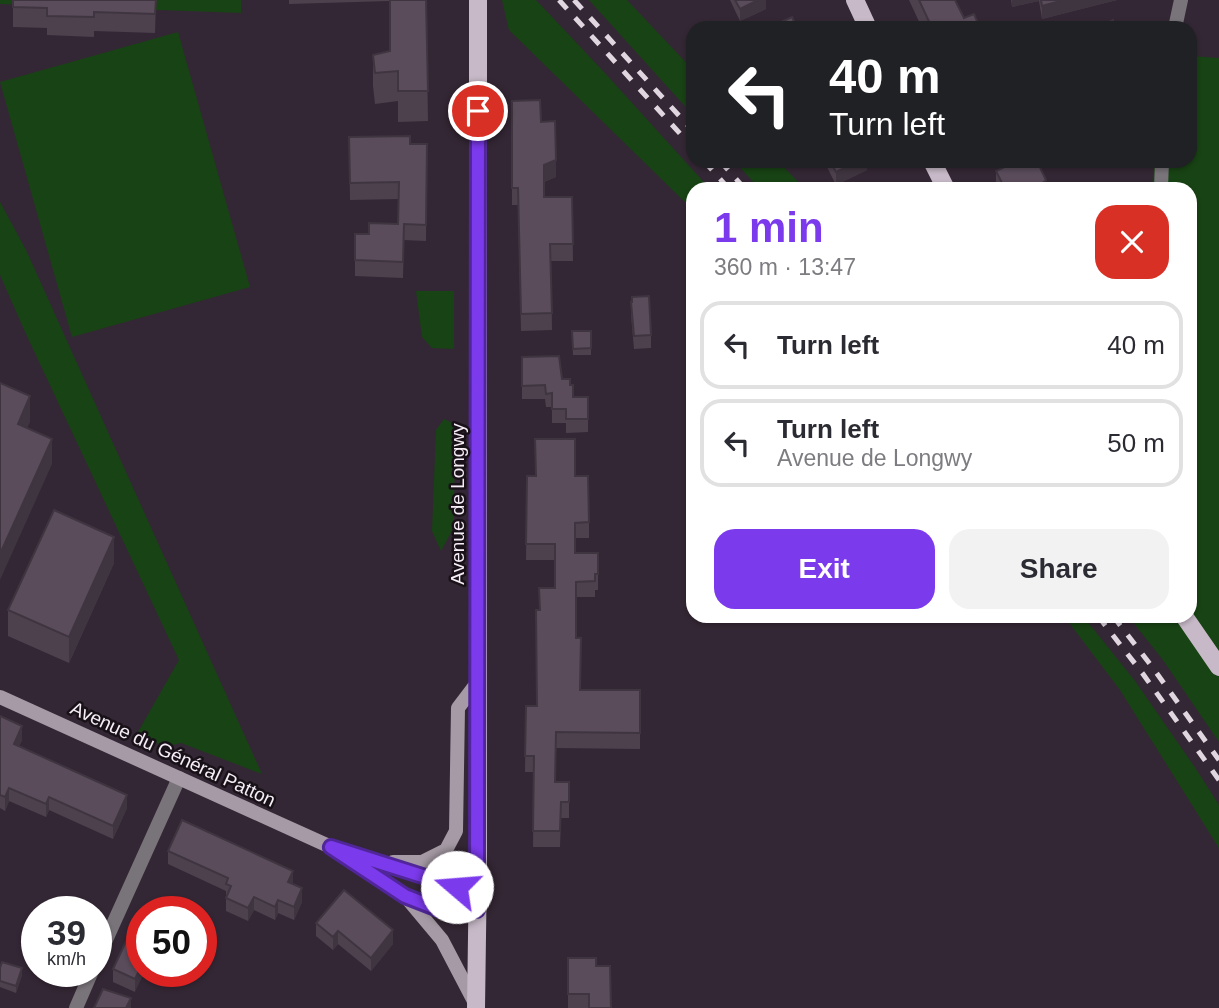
<!DOCTYPE html>
<html lang="en">
<head>
<meta charset="utf-8">
<style>
  body { margin:0; font-family:Arial,sans-serif; background:#f2f2f3; color:#2b2b33; height:100vh; display:flex; flex-direction:column; font-size:26px; white-space:nowrap }
  * { box-sizing:border-box; margin:0 }
  p { font-size:23px; color:#7c7c81 }
  .icon { flex:none; width:38px; height:38px; fill:none; stroke:currentColor; stroke-width:2; stroke-linecap:round; stroke-linejoin:round }
  .map { position:relative; flex:1; overflow:hidden }
  .side { position:absolute; left:686px; top:182px; width:511px; height:441px; display:flex; flex-direction:column; background:#fff; border-radius:21px; box-shadow:0 2px 5px #0004 }
  .side>* { flex:none }
  .top-card { position:absolute; left:686px; top:21px; width:511px; height:147px; border-radius:21px; box-shadow:0 2px 5px #0004; background:#202124; color:#fff; overflow:hidden }
  .speed { position:absolute; left:21px; top:896px; display:flex; gap:14px; font-size:35px; font-weight:700; text-align:center }
  .speed>* { display:grid; place-content:center; width:91px; height:91px; border-radius:50%; background:#fff; box-shadow:0 2px 5px #0004; line-height:1 }
  .speed small { font-size:18px; font-weight:400 }
  .speed .limit { border:10px solid #d22; background:#fff; color:#111 }
  .pin { position:absolute; display:grid; place-items:center; width:60px; height:60px; color:#fff; margin:-30px; border:4px solid #fff; border-radius:50%; box-shadow:0 2px 7px #0007 }
  .me { position:absolute; width:77px; margin:-38px; rotate:288deg; stroke-linejoin:round; filter:drop-shadow(0 0 5px #0008) }
  .turn { display:flex; align-items:center; gap:24px; height:147px; padding:0 28px; font-size:32px }
  .turn .icon { width:91px; height:91px; stroke-width:2.5 }
  .turn b { display:block; font-size:49px; line-height:60px }
  .round { display:grid; place-items:center; flex:none; width:74px; height:74px; border-radius:21px; background:#f2f2f3 }
  .head { display:flex; align-items:center; justify-content:space-between; height:119px; padding:0 28px }
  h1 { font-size:42px; font-weight:700; line-height:52px; color:#7c3aed }
  .button { display:flex; gap:14px; margin-top:auto; padding:14px 28px }
  .button a { flex:1; height:80px; border-radius:21px; background:#7c3aed; color:#fff; font-size:28px; font-weight:700; line-height:80px; text-align:center }
  .button a+a { background:#f2f2f3; color:#2b2b33 }
  ul { padding:0; list-style:none }
  li { display:flex; align-items:center; gap:21px; height:88px; margin:0 14px 10px; padding:0 14px; border:4px solid #e1e1e2; border-radius:21px }
  li div { flex:1 }
  li b { display:block; font-size:26px }
  li em { font-style:normal }
  .map>svg:first-child { display:block }
  .green { fill:#184314 }
  .lines { fill:none; stroke-linecap:round; stroke-linejoin:round }
  .street { stroke:#79737a; stroke-width:14 }
  .secondary { stroke:#a59aa5; stroke-width:14 }
  .primary { stroke:#c7b9c7; stroke-width:18 }
  .rail { stroke:#e0d6e0; stroke-width:5; stroke-dasharray:12 12; stroke-linecap:butt }
  .wall { fill:#4d414e }
  .shaded-wall { fill:#3f3540 }
  .building { fill:#5a4c5b; stroke:#3f3540; stroke-width:2 }
  .route-casing { stroke:#51269a; stroke-width:18 }
  .route { stroke:#7c3aed; stroke-width:12 }
  .labels { text-anchor:middle; dominant-baseline:central; stroke-width:5; stroke-linejoin:round; paint-order:stroke }
  .street-label { font-size:19px; fill:#f6edf6; stroke:#181218 }
</style>
</head>
<body>
<div class="map">
<svg width="1219" height="1008" viewBox="0 0 1219 1008">
  <rect width="100%" height="100%" fill="#342735"/>
  <g class="green">
    <polygon points="0,0 241,0 241,13 0,4"/>
    <polygon points="502,0 536,0 604,72 710,189 693,189 693,210 509,30"/>
    <polygon points="589,0 627,0 693,70 693,115"/>
    <polygon points="178,32 250,287 72,337 0,82"/>
    <polygon points="1190,56 1219,58 1219,742 1163,660 1128,616 1190,616 1190,189 1152,189 1154,161 1190,161"/>
    <polygon points="734,161 778,161 805,189 760,189"/>
    <polygon points="0,202 26,250 262,774 181,743 164,747 138,732 179,660 26,334 0,275"/>
    <polygon points="416,291 454,291 454,349 432,348 422,337"/>
    <polygon points="444,419 455,424 454,527 441,551 432,531 436,430"/>
    <polygon points="1064,616 1083,616 1135,681 1196,769 1219,805 1219,848 1120,690"/>
  </g>
  <g class="lines">
    <g class="street">
      <polyline points="1175,28 1181,0"/>
      <polyline points="1161,189 1162,161"/>
      <polyline points="96,962 179,778"/>
      <polyline points="76,1008 92,971"/>
    </g>
    <g class="secondary">
      <polyline points="0,697 331,847 477,893"/>
      <polyline points="346,857 405,896 441,910 477,910"/>
      <polyline points="393,862 422,862 446,850 456,831 458,708 477,683"/>
      <polyline points="406,897 442,940 476,1005"/>
    </g>
    <g class="primary">
      <polyline points="855,0 868,28"/>
      <polyline points="932,161 946,189"/>
      <polyline points="1184,616 1219,667"/>
      <polyline points="476,1008 478,865 478,0"/>
    </g>
    <g class="rail">
      <polyline points="559,0 693,148"/>
      <polyline points="574,0 693,131"/>
      <polyline points="704,161 729,189"/>
      <polyline points="720,161 745,189"/>
      <polyline points="1098,616 1143,674 1219,780"/>
      <polyline points="1113,616 1153,668 1219,760"/>
    </g>
  </g>
  <g class="wall">
    <polygon points="13,0 156,0 155,33 94,31 94,37 47,35 47,28 13,27"/>
    <polygon points="289,0 426,0 428,121 398,122 398,101 375,104 373,86 373,55 390,51 389,1 289,4"/>
    <polygon points="730,0 766,0 766,9 740,21"/>
    <polygon points="909,0 955,0 964,18 980,28 922,28"/>
    <polygon points="1011,0 1117,0 1042,19 1039,1 1012,7"/>
    <polygon points="512,101 541,122 556,177 544,182 544,197 572,197 573,261 551,261 552,330 521,331 518,205 512,205"/>
    <polygon points="349,137 410,144 427,144 426,241 404,240 403,278 355,276 355,234 369,234 398,224 399,199 350,200"/>
    <polygon points="824,161 867,161 867,170 836,185"/>
    <polygon points="996,171 1046,189 999,189 996,182"/>
    <polygon points="631,302 632,302 651,335 651,348 634,349 631,315"/>
    <polygon points="572,331 591,331 591,355 573,355"/>
    <polygon points="522,357 562,379 570,385 573,397 588,397 588,432 566,433 566,423 552,423 552,407 546,407 545,399 522,399"/>
    <polygon points="527,476 575,476 589,522 589,538 575,538 575,553 598,553 598,590 595,590 595,597 576,597 576,638 580,690 640,690 640,749 556,748 556,782 569,782 569,818 561,818 560,847 533,847 534,772 525,772 526,706 537,706 540,610 555,588 555,560 526,560"/>
    <polygon points="114,563 69,663 8,636 8,610"/>
    <polygon points="0,716 22,740 19,746 127,808 113,839 49,810 46,817 9,801 5,811 0,808"/>
    <polygon points="168,851 293,884 302,902 294,920 278,913 275,920 254,910 248,921 226,911 226,891 168,864"/>
    <polygon points="139,914 135,992 113,982 113,969"/>
    <polygon points="316,923 393,944 371,971 338,944 333,950 316,936"/>
    <polygon points="568,958 596,966 611,1008 568,1008"/>
    <polygon points="0,968 22,975 16,993 0,987"/>
  </g>
  <g class="shaded-wall">
    <polygon points="758,0 766,0 766,9 740,21 740,9"/>
    <polygon points="1012,0 1039,0 1039,1 1012,7"/>
    <polygon points="1064,0 1117,0 1042,19 1042,6"/>
    <polygon points="556,160 556,177 544,182 544,165"/>
    <polygon points="859,161 867,161 867,170 836,185 836,172"/>
    <polygon points="1046,180 1046,189 1038,189 1038,187"/>
    <polygon points="30,396 30,422 18,449 18,424"/>
    <polygon points="52,439 52,464 0,580 0,554"/>
    <polygon points="114,537 114,563 69,663 69,637"/>
    <polygon points="22,726 22,740 14,757 14,744"/>
    <polygon points="9,788 9,801 5,811 5,797"/>
    <polygon points="127,795 127,808 113,839 113,826"/>
    <polygon points="49,797 49,810 46,817 46,804"/>
    <polygon points="293,871 293,884 288,882"/>
    <polygon points="302,888 302,902 294,920 294,907"/>
    <polygon points="254,897 254,910 248,921 248,908"/>
    <polygon points="278,900 278,913 275,920 275,907"/>
    <polygon points="393,930 393,944 371,971 371,958"/>
    <polygon points="338,931 338,944 333,950 333,937"/>
    <polygon points="142,965 142,971 145,971 135,992 135,979"/>
    <polygon points="22,968 22,975 16,993 16,986"/>
    <polygon points="131,998 131,1008 126,1008"/>
  </g>
  <g class="building">
    <polygon points="13,0 156,0 155,14 94,12 94,17 47,16 47,8 13,7"/>
    <polygon points="390,0 426,0 428,91 398,91 398,71 375,73 373,55 390,51"/>
    <polygon points="735,0 758,0 740,9"/>
    <polygon points="919,0 955,0 964,18 974,14 980,28 932,28"/>
    <polygon points="1041,0 1064,0 1042,6"/>
    <polygon points="792,17 797,28 772,28 772,26"/>
    <polygon points="1113,20 1114,28 1096,28"/>
    <polygon points="540,100 541,122 555,121 556,160 544,165 544,197 572,197 573,244 550,244 552,313 521,314 518,188 512,188 512,101"/>
    <polygon points="410,136 410,144 427,144 426,225 404,224 403,262 355,260 355,234 369,234 369,223 398,224 399,182 350,183 349,137"/>
    <polygon points="830,161 859,161 836,172"/>
    <polygon points="1017,161 1037,161 1046,180 1038,187 1026,188 1019,185 1012,189 1005,189 996,171"/>
    <polygon points="649,296 651,335 634,336 631,302 632,302 632,297"/>
    <polygon points="572,331 591,331 591,348 573,349"/>
    <polygon points="559,356 562,379 570,379 570,385 573,385 573,397 588,397 588,419 566,419 566,409 552,409 552,393 546,394 545,385 522,386 522,357"/>
    <polygon points="0,383 30,396 18,424 52,439 0,554"/>
    <polygon points="535,439 575,439 575,476 588,476 589,522 575,523 575,553 598,553 598,574 595,574 595,581 576,582 576,638 581,638 580,690 640,690 640,733 556,732 555,782 569,782 569,802 561,802 560,831 533,831 534,756 525,756 526,706 537,706 536,610 540,610 539,588 555,588 555,544 526,544 527,476 536,476"/>
    <polygon points="54,510 114,537 69,637 8,610"/>
    <polygon points="0,716 22,726 14,744 127,795 113,826 49,797 46,804 9,788 5,797 0,795"/>
    <polygon points="182,820 293,871 288,882 302,888 294,907 278,900 275,907 254,897 248,908 226,898 231,886 226,884 228,878 168,851"/>
    <polygon points="344,890 393,930 371,958 338,931 333,937 316,923"/>
    <polygon points="139,914 142,915 142,965 135,979 113,969"/>
    <polygon points="568,958 596,958 596,966 610,966 611,1008 589,1008 589,994 568,994"/>
    <polygon points="2,962 22,968 16,986 0,981 0,968"/>
    <polygon points="103,989 131,998 126,1008 94,1008"/>
  </g>
  <g class="lines">
    <g class="route-casing">
      <polyline id="route" points="457,887 331,847 405,896 441,910 477,910 478,111"/>
    </g>
    <use href="#route" class="route"/>
  </g>
  <g class="labels">
    <g class="street-label">
      <text transform="translate(457 504) rotate(-90)">Avenue de Longwy</text>
      <text transform="translate(173 754) rotate(25)">Avenue du Général Patton</text>
    </g>
  </g>
</svg>
<div class="speed"><div>39<small>km/h</small></div><div class="limit">50</div></div>
<div class="pin" style="left:478px;top:111px;background:#d93025"><svg class="icon" aria-label="arrive" viewBox="0 0 24 24"><path d="M6 21V4h12l-3 4 3 4H6"/></svg></div>
<svg class="me" style="left:457px;top:887px" viewBox="-20 -20 40 40"><circle r="19" fill="#fff"/><path d="M0-13L10 11 0 6-10 11z" fill="#7c3aed"/></svg>
<div class="top-card">
<div class="turn"><svg class="icon" aria-label="left" viewBox="0 0 24 24"><path d="M17 20v-9H6M10 6l-5 5 5 5"/></svg><div><b>40 m</b>Turn left</div></div>
</div>
<section class="side">
<div class="head"><div><h1>1 min</h1><p>360 m · 13:47</p></div><a class="round" style="background:#d93025;color:#fff"><svg class="icon" aria-label="close" viewBox="0 0 24 24"><path d="M6 6l12 12M18 6L6 18"/></svg></a></div>
<ul>
<li><svg class="icon" aria-label="left" viewBox="0 0 24 24"><path d="M17 20v-9H6M10 6l-5 5 5 5"/></svg><div><b>Turn left</b></div><em>40 m</em></li>
<li><svg class="icon" aria-label="left" viewBox="0 0 24 24"><path d="M17 20v-9H6M10 6l-5 5 5 5"/></svg><div><b>Turn left</b><p>Avenue de Longwy</p></div><em>50 m</em></li>
</ul>
<div class="button"><a>Exit</a><a>Share</a></div>
</section>
</div>
</body>
</html>
